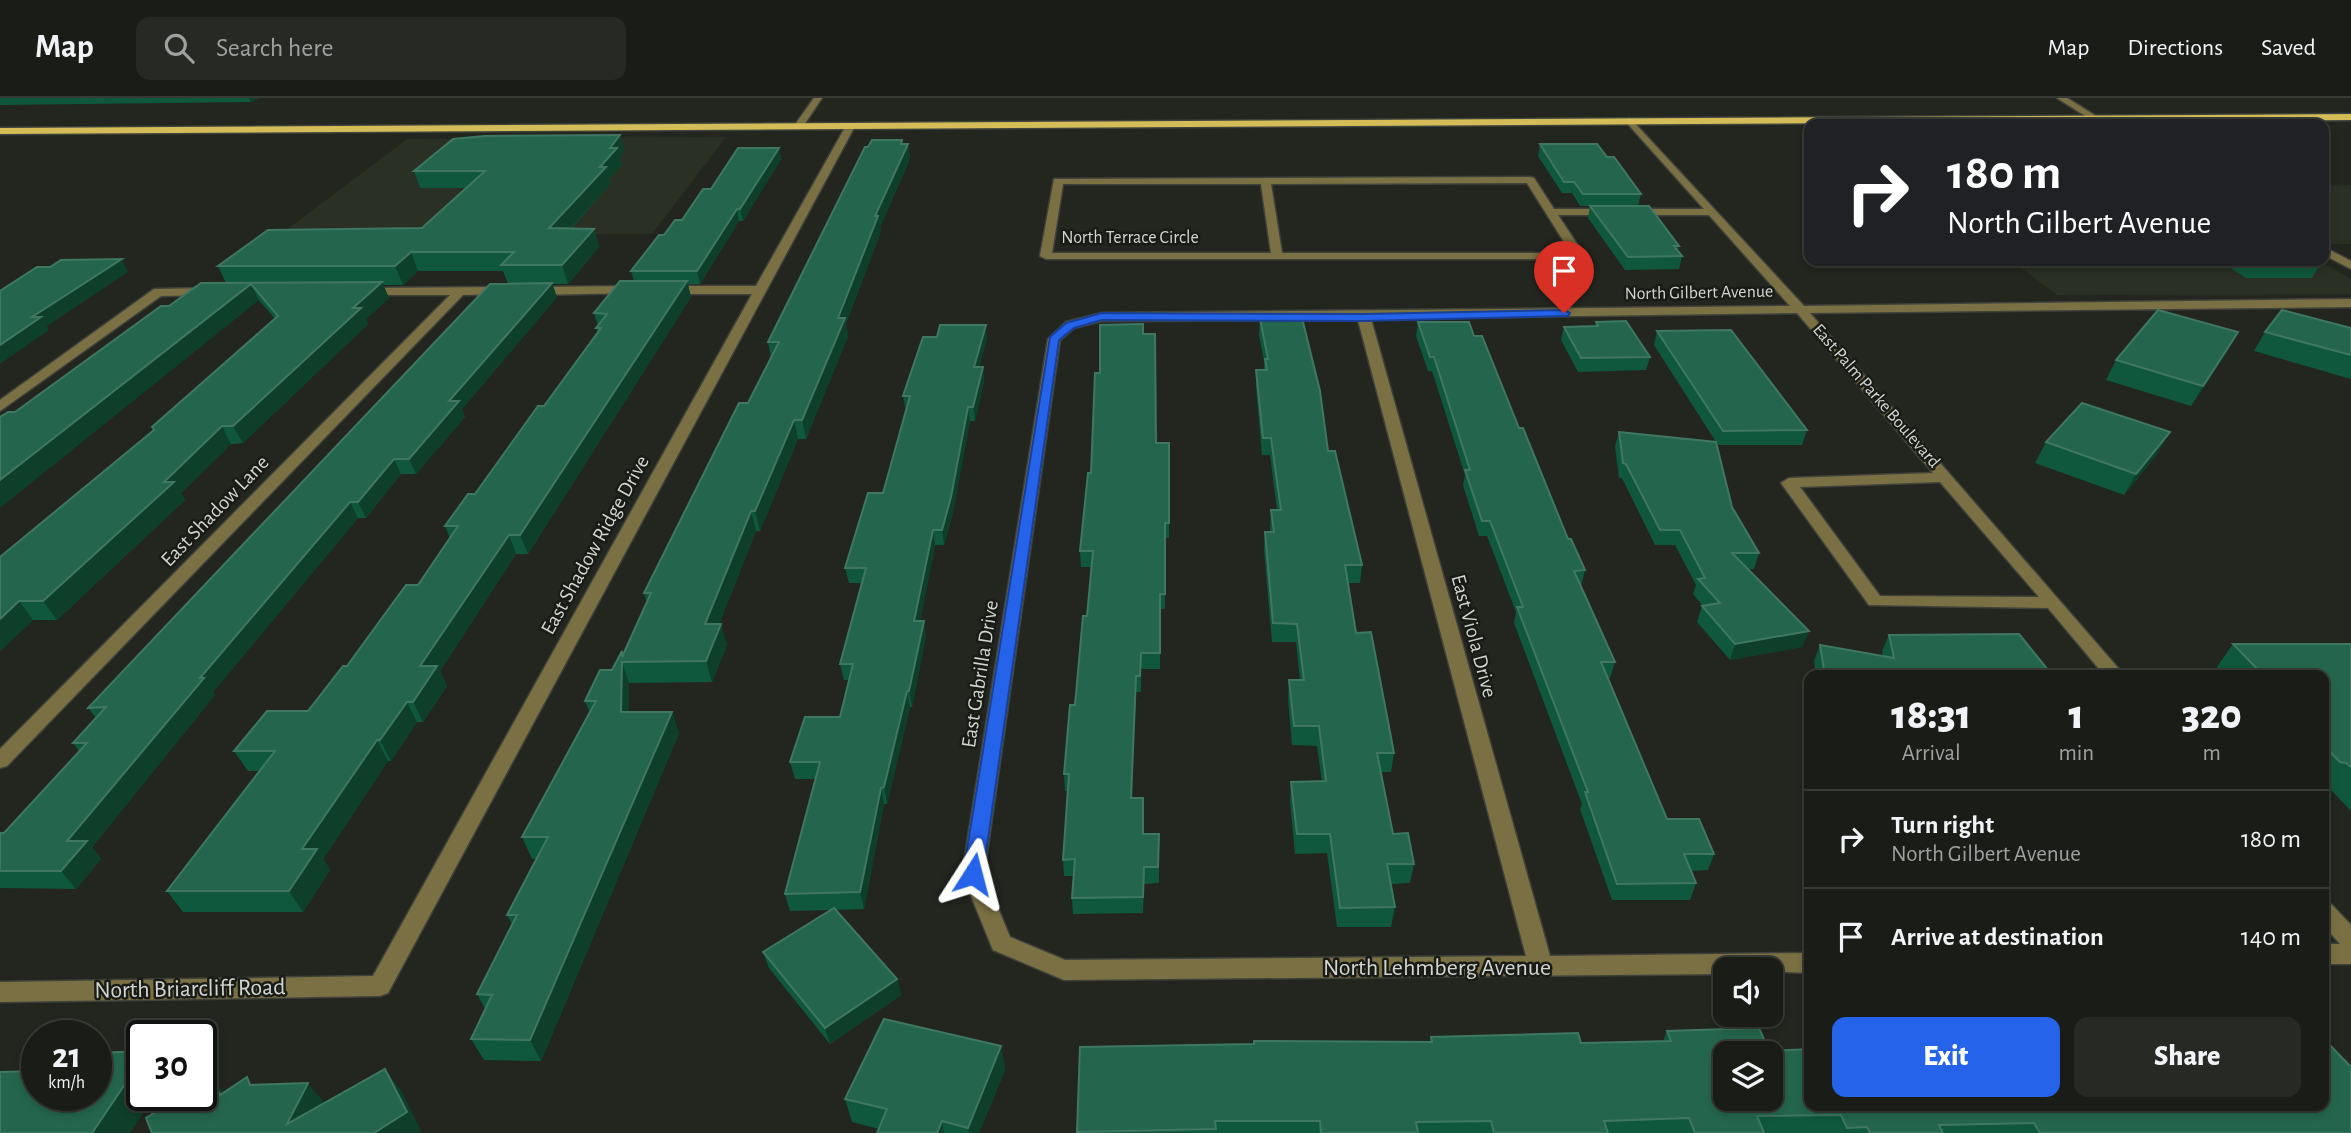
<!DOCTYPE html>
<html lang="en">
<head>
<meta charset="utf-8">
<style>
  body { margin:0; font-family:"Alegreya Sans",sans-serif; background:#272924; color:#f1f3f6; height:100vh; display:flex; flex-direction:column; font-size:26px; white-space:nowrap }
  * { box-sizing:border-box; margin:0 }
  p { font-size:23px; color:#9fa1a1 }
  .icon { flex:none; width:38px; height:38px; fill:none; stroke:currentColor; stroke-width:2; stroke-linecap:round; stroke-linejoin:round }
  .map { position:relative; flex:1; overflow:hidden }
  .panel { position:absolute; left:1804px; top:572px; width:525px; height:441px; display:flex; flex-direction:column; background:#1a1c17; border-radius:14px; box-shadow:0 4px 10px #0003,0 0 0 2px #383a36 }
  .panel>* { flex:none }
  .guide { position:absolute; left:1804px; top:21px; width:525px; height:147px; border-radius:14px; box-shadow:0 4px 10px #0003,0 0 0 2px #383a36; background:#202124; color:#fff; overflow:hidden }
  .fabs { position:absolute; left:1713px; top:859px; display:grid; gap:14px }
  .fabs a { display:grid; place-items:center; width:70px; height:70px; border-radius:14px; background:#1a1c17; box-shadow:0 4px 10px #0003,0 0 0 2px #383a36; font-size:35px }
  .speed { position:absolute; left:21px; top:922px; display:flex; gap:14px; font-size:35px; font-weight:700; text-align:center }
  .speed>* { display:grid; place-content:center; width:91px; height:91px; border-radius:50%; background:#1a1c17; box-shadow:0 4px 10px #0003,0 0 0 2px #383a36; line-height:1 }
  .speed small { font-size:18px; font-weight:400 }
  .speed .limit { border:4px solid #111; border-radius:10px; background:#fff; color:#111 }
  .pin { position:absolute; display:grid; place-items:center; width:60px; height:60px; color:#fff; margin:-72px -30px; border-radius:50% 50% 50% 0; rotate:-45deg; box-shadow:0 0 7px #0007 }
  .pin .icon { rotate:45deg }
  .me { position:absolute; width:77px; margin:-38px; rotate:9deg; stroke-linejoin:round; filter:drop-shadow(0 0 5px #0008) }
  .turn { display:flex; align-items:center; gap:24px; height:147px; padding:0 28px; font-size:32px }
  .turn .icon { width:91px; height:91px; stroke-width:2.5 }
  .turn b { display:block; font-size:49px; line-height:60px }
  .eta { display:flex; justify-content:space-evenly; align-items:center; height:119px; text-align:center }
  .eta b { font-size:42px; font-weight:800; line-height:49px }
  .action { display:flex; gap:14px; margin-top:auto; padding:14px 28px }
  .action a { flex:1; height:80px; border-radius:14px; background:#2563eb; color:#fff; font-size:28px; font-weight:800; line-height:80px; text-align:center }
  .action a+a { background:#272924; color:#f1f3f6 }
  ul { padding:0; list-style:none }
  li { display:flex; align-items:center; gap:21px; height:98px; padding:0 28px; border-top:2px solid #383a36 }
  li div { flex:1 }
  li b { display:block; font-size:26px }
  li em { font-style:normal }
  header { display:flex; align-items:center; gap:42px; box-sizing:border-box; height:98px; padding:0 35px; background:#1a1c17; border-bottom:2px solid #383a36 }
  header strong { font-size:33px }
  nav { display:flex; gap:38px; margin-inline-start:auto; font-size:24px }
  .search { width:490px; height:63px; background:#272924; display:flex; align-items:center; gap:18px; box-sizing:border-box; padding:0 24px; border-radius:14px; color:#9fa1a1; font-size:26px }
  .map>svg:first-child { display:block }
  .built { fill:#2a3024 }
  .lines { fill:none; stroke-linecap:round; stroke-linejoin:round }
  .minor-casing { stroke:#3e423b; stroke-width:3 }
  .major-casing { stroke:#3e423b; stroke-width:3 }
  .minor { fill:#7b7043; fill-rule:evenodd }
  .major { fill:#d4bd58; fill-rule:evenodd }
  .wall { fill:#0f583d }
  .shaded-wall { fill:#0e3f2a }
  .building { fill:#24664d; stroke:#3f7762; stroke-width:2; fill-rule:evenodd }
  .route { fill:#2563eb; stroke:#184099; stroke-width:2 }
  .labels { text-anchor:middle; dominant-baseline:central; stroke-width:5; stroke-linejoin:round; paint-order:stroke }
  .far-street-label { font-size:18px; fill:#d3d5d1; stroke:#191c16 }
  .street-label { font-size:21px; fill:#d3d5d1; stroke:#191c16 }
  .near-street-label { font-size:24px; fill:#d3d5d1; stroke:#191c16 }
</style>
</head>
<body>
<header>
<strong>Map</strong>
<div class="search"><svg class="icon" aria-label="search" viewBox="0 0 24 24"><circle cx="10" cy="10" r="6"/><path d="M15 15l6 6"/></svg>Search here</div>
<nav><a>Map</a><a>Directions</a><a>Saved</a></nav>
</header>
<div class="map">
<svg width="2351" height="1035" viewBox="0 0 2351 1035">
  <rect width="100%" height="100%" fill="#22261f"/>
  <g class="built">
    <polygon points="726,39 652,136 277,139 407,41"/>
    <polygon points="2351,87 2351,146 2330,146 2324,142 2324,88"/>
    <polygon points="2012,163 2319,163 2351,181 2351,196 2057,197"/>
  </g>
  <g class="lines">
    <g class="minor-casing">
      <g id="minor">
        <polygon points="814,0 822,0 802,30 796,30 794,28"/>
        <polygon points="2057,0 2067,0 2109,26 2098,26"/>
        <path d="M1630,20L1804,208L2351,201V209L1810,215L2125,578H2105L2048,510L1869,507L1781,385L1789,380L1933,375L1797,215L1371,221L1550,858L1810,855V875L1726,872V876L1064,882L993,852L962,776L1048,241L1066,224L1102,215L1790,208L1709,117H1558L1585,158L1579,161H1046L1040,158L1054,81L1530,79L1534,80L1554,111H1704L1627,25V21ZM1527,85L1571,155H1282L1271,86ZM1063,86H1261L1271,155H1052ZM1358,222L1526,858L1065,862L1010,839L984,776L1060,242L1074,230L1102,223ZM1940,384L2039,499L1880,498L1800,389Z"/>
        <polygon points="847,26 855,28 388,895 380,898 0,904 0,884 373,878 752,196 665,196 659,192 665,188 756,188"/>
        <polygon points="2324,149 2351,163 2351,171 2324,157"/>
        <polygon points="634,188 638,189 638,195 532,197 526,193 532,189"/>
        <polygon points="504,189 508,190 508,196 463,197 7,668 0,670 0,651 450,197 364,197 358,193 360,190"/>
        <polygon points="210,190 216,194 214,197 161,198 0,313 0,302 154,191"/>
        <polygon points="2324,804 2332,807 2351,827 2351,866 2324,866 2324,846 2340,846 2324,828"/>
      </g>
    </g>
    <g class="major-casing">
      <polygon id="major" points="2351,16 2351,22 0,36 0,30"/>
    </g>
    <use href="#minor" class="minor"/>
    <use href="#major" class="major"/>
  </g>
  <g class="wall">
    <polygon points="0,0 259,0 251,4 0,7"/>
    <polygon points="620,37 624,53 620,60 622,67 609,81 610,86 571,131 594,131 599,149 568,186 552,186 557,199 462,311 465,319 416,376 401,376 366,420 358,420 213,594 215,597 92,749 101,761 76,791 0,790 0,735 4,735 79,653 73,645 96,620 88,610 508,186 503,173 418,173 403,187 383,187 389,200 366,221 368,226 243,345 231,346 181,395 185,402 57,522 33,522 0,553 0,459 154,332 275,221 259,202 15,314 169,208 226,185 218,168 422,130 466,90 420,90 414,73"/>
    <polygon points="903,46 908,46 910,61 880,129 881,133 846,226 848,238 806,341 798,341 760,433 756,433 719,526 727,547 712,584 629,585 629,614 679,635 541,963 484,962 471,941 485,911 477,896 512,826 507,817 537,761 532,761 522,739 590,615 585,603 612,572 623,556 647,505 644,495 748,305 771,260 768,244"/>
    <polygon points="1540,46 1607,59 1641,96 1638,108 1679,148 1678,153 1682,158 1679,171 1625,172 1588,120 1590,108 1580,108 1572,95 1562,95 1538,58"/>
    <polygon points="779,50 781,61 743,123 739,123 700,186 688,186 691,199 528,456 516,456 440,573 447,588 423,624 417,624 391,663 388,663 323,761 330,772 303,814 183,814 167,793 260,673 248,673 234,653 308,613 418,487 450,440 445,428 475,396 544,308 598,234 596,230 598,228 594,215 634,183 631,173 664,137 682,122 711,91"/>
    <polygon points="2220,163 2322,163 2312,180 2246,180"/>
    <polygon points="1260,221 1328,353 1362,467 1360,485 1348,485 1356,535 1394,655 1391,674 1381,674 1393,736 1414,766 1410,785 1391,786 1395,809 1391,829 1337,829 1327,755 1295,756 1290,703 1291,684 1322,684 1317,648 1292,647 1288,601 1289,582 1300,582 1296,544 1272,544 1264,452 1265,434 1270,434 1271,412 1277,412 1270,357 1262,357 1256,289 1256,272 1264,272 1264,263 1259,237"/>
    <polygon points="1418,224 1474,238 1519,330 1568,441 1585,472 1581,488 1615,564 1610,580 1608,580 1667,721 1714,756 1708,772 1691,773 1696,785 1690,802 1612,802 1580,711 1582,706 1514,525 1516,514 1487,438 1479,438 1463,387 1465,377 1432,273 1428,273 1416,238"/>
    <polygon points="1596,224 1650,259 1646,272 1578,274 1561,242 1564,229 1595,228"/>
    <polygon points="2351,230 2351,281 2254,253 2265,234"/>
    <polygon points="1657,233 1807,332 1802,347 1719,347 1716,344 1732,409 1759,455 1754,471 1748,471 1809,533 1802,549 1730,562 1697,524 1702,508 1703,508 1693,496 1696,487 1675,447 1655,447 1622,380 1619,380 1615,348 1619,334 1716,344 1654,247"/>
    <polygon points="2238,234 2227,254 2191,308 2106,282 2116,262"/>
    <polygon points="1143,236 1156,345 1169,345 1169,440 1165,440 1165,511 1160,511 1160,571 1141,571 1141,594 1136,594 1132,700 1144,736 1159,736 1159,785 1144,786 1143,815 1073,816 1072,800 1073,778 1064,778 1063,762 1068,693 1065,693 1064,676 1087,518 1091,469 1081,469 1080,453 1091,375 1100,275"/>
    <polygon points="937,239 987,240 979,269 983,269 984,283 975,323 970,323 953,414 944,447 935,447 920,523 926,538 912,609 910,609 887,706 884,706 864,811 835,812 897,881 901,897 830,946 769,870 763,854 830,812 790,813 785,796 815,681 795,681 790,664 840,619 849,582 844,582 840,566 862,485 849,485 845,470 883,395 906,312 903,298"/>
    <polygon points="2046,344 2158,355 2124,397 2035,365"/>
    <polygon points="1889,537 2048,572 2045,578 1816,578 1814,563 1820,547 1883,558 1882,553"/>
    <polygon points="2233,546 2351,546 2351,713 2327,688 2324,688 2324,578 2225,578 2217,569"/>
    <polygon points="1667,933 1769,953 2351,1035 1077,1035 1254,946 1430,944 1431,939 1581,945 1663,943"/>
    <polygon points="1001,948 1005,972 979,1035 877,1035 879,1031 852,1024 845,1001"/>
  </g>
  <g class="shaded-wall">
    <polygon points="249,0 259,0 251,4"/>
    <polygon points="620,37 624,53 620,60 622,67 609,81 610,86 555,148 549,130 600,69 610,50"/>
    <polygon points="902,42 904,55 908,46 910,61 880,129 881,133 846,226 848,238 806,341 802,322"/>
    <polygon points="779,50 781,61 743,123 740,111"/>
    <polygon points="737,111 739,123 700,186 697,173"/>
    <polygon points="594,131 599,149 568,186 562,167"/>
    <polygon points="411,154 418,173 403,187 395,168"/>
    <polygon points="122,161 128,174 47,228 49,232 0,266 0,247 32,219"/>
    <polygon points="687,183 691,199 528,456 520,437"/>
    <polygon points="382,184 389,200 366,221 368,226 243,345 233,328 353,210"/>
    <polygon points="552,185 557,199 462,311 465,319 416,376 409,361 449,303"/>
    <polygon points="251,186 259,202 0,410 0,382"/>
    <polygon points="986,227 987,240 975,283 974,269"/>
    <polygon points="2238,234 2227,254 2191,308 2203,288"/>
    <polygon points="983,269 984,283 975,323 973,309"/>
    <polygon points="968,309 970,323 953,414 944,447 942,432"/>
    <polygon points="794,322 798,341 760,433 755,413"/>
    <polygon points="222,328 231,346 181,395 185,402 57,522 43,503 164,384"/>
    <polygon points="2170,334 2158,355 2124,397 2136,376"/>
    <polygon points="394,361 401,376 366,420 358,404"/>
    <polygon points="350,404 358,420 213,594 215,597 92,749 101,761 76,791 61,773 67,743 200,580"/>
    <polygon points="751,413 756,433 711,547 705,526"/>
    <polygon points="933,432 935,447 917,539 914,523"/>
    <polygon points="509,437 516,456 440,573 447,588 423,624 413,604 420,568"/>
    <polygon points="19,503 33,522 0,553 0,521"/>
    <polygon points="924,523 926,538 912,609 909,593"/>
    <polygon points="721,526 727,547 712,584 706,563"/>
    <polygon points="1809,533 1802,549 1730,562 1735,546"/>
    <polygon points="622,564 629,585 629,635 621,614"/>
    <polygon points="1136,578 1136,594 1131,716 1131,700"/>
    <polygon points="907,593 910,609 887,706 884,689"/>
    <polygon points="407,604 417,624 391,663 380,642"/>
    <polygon points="672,614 679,635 541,963 530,942"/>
    <polygon points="377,642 388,663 323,761 330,772 303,814 289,793 302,751"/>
    <polygon points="881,690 884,706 864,811 860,794"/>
    <polygon points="897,881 901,897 830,946 825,930"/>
    <polygon points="1001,948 1005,972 979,1035 969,1035 968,1030"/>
    <polygon points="142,961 142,998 154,998 130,1035 92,1035"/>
    <polygon points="385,971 402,994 422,1035 374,1035"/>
    <polygon points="211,979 231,1003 220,997"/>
    <polygon points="308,985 327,1008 287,1026"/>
    <polygon points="942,1023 944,1035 937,1035"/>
  </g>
  <g class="building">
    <polygon points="620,37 610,50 617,50 600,69 606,69 549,130 594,131 562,167 501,167 514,154 411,154 395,168 218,168 268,132 422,130 485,73 414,73 453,41 485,38"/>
    <polygon points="872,42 902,42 901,46 908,46 875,118 878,118 838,220 845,220 802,322 794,322 755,413 751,413 705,526 721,526 706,563 622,564 621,614 672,614 530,942 471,941 492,897 477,896 517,817 507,817 548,739 522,739 596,603 585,603 600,572 612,572 622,553 622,559 651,495 644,495 739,305 748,305 779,244 768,244 865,49 868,49"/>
    <polygon points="1540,46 1597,46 1607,59 1614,59 1641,96 1583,96 1574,84 1564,84"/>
    <polygon points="738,50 779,50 740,111 737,111 697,173 631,173 659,137 664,137 675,122 682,122 703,91 711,91"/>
    <polygon points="1590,108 1649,108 1679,148 1674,148 1682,158 1628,159"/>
    <polygon points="122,161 32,219 41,219 0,247 0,193 37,169 50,169 61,162"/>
    <polygon points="620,183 687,183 520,437 509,437 420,568 437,568 413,604 407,604 380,642 377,642 302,751 317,751 289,793 167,793 275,653 234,653 267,613 308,613 343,568 347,568 406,487 418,487 458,428 445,428 468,396 475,396 538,308 544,308 601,230 596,230 607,216 594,215"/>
    <polygon points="382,184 353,210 361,210 233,328 222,328 164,384 174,384 43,503 19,503 0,521 0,459 154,332 152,329 278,218 251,186 0,382 0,319 8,314 15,314 161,208 169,208 201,185"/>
    <polygon points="552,185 449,303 459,303 409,361 394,361 358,404 350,404 200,580 204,580 67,743 87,743 61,773 0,773 0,735 4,735 87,645 73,645 106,609 88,610 490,186"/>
    <polygon points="2158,212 2238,234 2203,288 2116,262"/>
    <polygon points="2282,212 2351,230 2351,257 2265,234"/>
    <polygon points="1302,220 1320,293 1328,353 1335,353 1362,467 1345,467 1356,535 1371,534 1394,655 1377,655 1393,736 1408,735 1414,766 1387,766 1395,809 1340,810 1330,736 1297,736 1291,684 1326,683 1319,628 1294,628 1289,582 1304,582 1297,526 1273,525 1265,434 1274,434 1271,412 1281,412 1271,340 1263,340 1256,272 1267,272 1265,261 1268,261 1260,221"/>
    <polygon points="1626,223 1650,259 1581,260 1564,229 1598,228 1596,224"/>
    <polygon points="1418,224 1469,224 1474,238 1482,238 1519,330 1523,330 1568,441 1571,441 1585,472 1574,473 1615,564 1601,564 1667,721 1699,721 1714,756 1684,756 1696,785 1617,786 1585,694 1588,694 1517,509 1523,509 1490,423 1482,423 1465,372 1470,372 1434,259 1430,259"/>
    <polygon points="1143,226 1143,236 1155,236 1156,345 1169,345 1169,425 1165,425 1165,496 1160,496 1160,555 1141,555 1140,578 1136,578 1131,700 1143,700 1143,736 1159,736 1158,769 1144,769 1143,799 1072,800 1075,761 1063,762 1069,676 1064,676 1070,607 1075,607 1083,518 1087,518 1093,453 1080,453 1088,375 1091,375 1095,275 1100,275 1100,227"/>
    <polygon points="940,227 986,227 974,269 983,269 973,309 968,309 951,399 942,432 933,432 914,523 924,523 909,593 907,593 884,689 881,690 860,794 785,796 820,664 790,664 805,619 840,619 853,566 840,566 866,470 845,470 868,395 883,395 910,298 903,298 923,239 937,239"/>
    <polygon points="1731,232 1807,332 1723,333 1657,233"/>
    <polygon points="2082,305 2170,334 2136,376 2046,344"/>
    <polygon points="1619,334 1716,344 1732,409 1759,455 1732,455 1809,533 1735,546 1702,508 1720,505 1698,481 1705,480 1680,432 1660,432 1626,366 1623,365"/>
    <polygon points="2019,536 2048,572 2023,571 2028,578 1825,578 1820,547 1894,560 1889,537"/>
    <polygon points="2233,546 2351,546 2351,669 2346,665 2340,664 2324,648 2324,578 2264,578"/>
    <polygon points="834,810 897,881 825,930 763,854"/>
    <polygon points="884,921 1001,948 968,1030 942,1023 937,1035 877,1035 887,1011 845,1001"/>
    <path d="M1759,930L1769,953L1810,951V1008H2324V941L2351,969V1035H2040L2034,1025L1939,1027L1943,1035H1870L1867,1029L1847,1030L1841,1017L1757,1018L1764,1035H1695L1689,1020L1604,1023L1608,1035H1494L1491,1023L1416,1024L1418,1035H1321L1320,1023H1215L1216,1031L1077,1034L1080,949L1254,946V943L1432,944L1431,939L1578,935L1581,945L1671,943L1667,933ZM1726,956H1771V1001H1726Z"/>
    <polygon points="142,953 142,961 92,1035 0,1035 0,974 37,973 37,998 96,998 96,955"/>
    <polygon points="385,971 407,1014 374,1035 152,1035 146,1020 182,998 201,998 201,985 211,979 220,997 247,979 250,987 308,985 287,1026"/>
  </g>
  <polygon class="route" points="1564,212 1570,215 1568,218 1364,223 1102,222 1074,230 1059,242 983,776 980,781 973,784 966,781 963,776 1050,239 1066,225 1102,215 1364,216"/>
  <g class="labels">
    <g class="far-street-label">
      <text x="1130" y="140">North Terrace Circle</text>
      <text transform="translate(1699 195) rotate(-1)">North Gilbert Avenue</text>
      <text transform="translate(1876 298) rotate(49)">East Palm Parke Boulevard</text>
    </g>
    <g class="street-label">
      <text transform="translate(215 413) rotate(-46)">East Shadow Lane</text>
      <text transform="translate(595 447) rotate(-61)">East Shadow Ridge Drive</text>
      <text transform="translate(1474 538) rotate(75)">East Viola Drive</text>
      <text transform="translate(980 576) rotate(-81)">East Gabrilla Drive</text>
    </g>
    <g class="near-street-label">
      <text x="1437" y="870">North Lehmberg Avenue</text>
      <text transform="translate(190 891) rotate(-1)">North Briarcliff Road</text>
    </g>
  </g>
</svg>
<div class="fabs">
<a><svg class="icon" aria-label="sound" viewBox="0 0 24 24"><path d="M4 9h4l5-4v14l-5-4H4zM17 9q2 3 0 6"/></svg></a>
<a><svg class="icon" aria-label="layers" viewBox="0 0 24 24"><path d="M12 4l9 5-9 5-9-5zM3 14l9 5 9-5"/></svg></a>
</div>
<div class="speed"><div>21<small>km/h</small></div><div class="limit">30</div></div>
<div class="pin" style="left:1564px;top:215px;background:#d93025"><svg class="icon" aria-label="arrive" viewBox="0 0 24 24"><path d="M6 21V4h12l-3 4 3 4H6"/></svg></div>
<svg class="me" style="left:973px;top:776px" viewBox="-20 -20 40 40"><path d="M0-17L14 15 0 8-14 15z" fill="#2563eb" stroke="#fff" stroke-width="4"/></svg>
<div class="guide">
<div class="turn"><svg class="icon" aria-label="right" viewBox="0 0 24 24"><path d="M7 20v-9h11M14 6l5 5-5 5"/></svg><div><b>180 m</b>North Gilbert Avenue</div></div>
</div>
<section class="panel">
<div class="eta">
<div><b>18:31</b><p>Arrival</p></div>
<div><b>1</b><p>min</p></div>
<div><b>320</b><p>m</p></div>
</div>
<ul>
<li><svg class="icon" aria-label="right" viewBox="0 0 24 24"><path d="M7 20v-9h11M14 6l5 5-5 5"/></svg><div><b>Turn right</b><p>North Gilbert Avenue</p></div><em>180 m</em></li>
<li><svg class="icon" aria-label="arrive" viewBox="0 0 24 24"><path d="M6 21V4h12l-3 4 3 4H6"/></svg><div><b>Arrive at destination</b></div><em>140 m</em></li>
</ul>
<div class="action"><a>Exit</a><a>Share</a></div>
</section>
</div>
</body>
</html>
